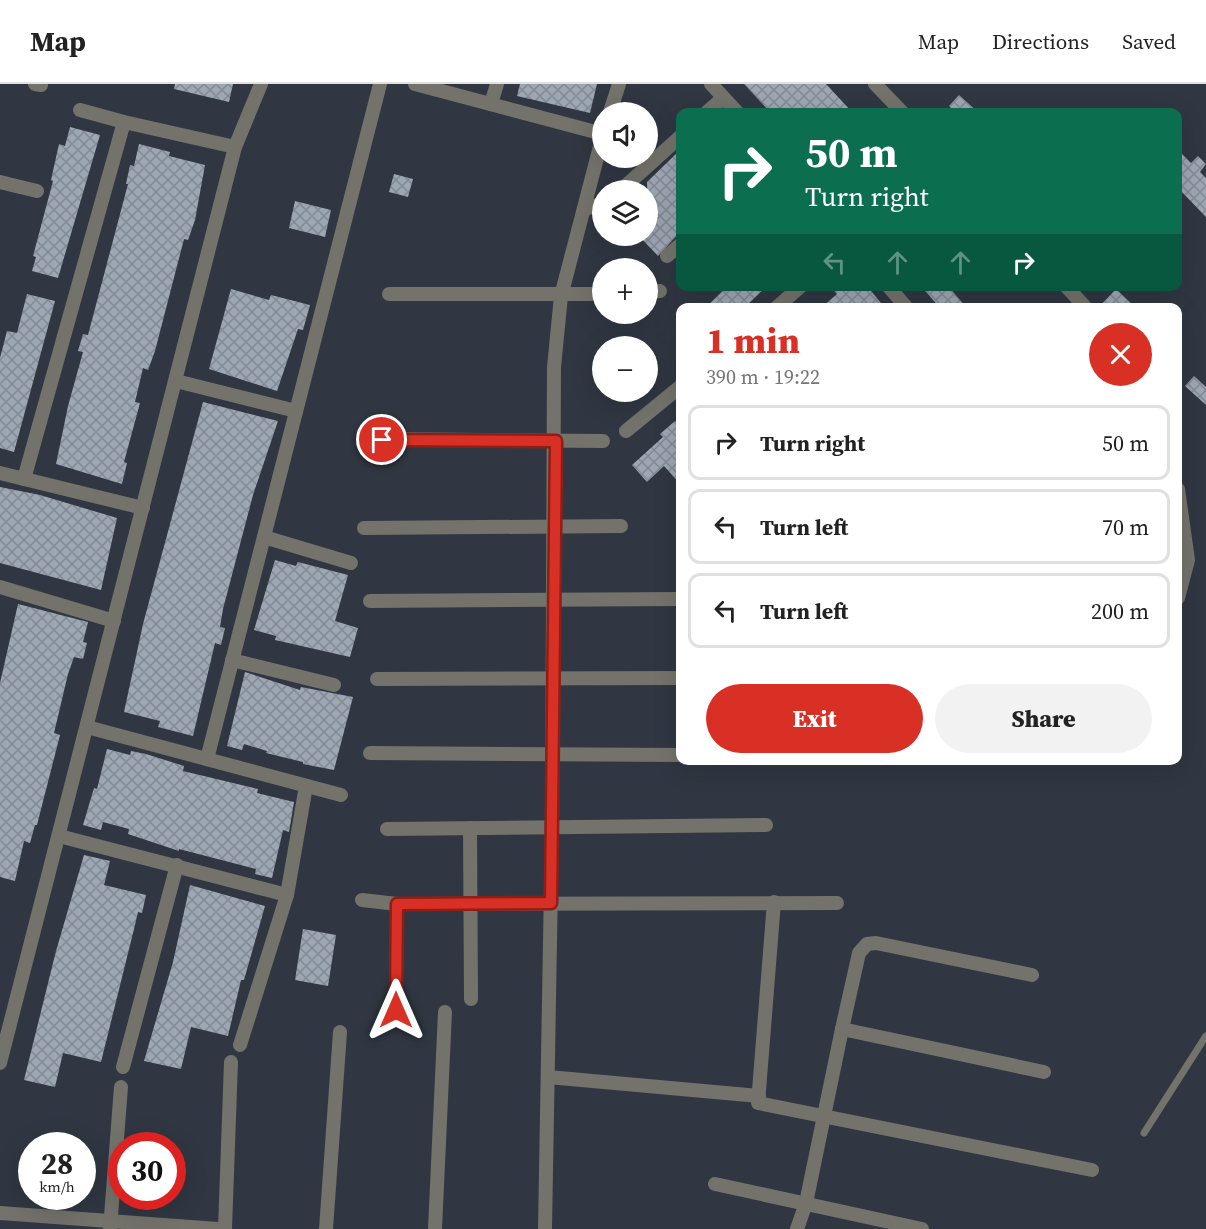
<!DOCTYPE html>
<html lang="en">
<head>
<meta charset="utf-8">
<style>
  body { margin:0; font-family:"Source Serif 4",serif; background:#f2f2f2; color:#222; height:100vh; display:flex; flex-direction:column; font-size:22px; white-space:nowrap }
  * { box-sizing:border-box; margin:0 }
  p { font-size:20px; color:#767676 }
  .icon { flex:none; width:33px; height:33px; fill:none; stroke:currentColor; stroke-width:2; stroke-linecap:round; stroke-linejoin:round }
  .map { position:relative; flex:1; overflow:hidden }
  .panel { position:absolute; left:676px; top:219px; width:506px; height:462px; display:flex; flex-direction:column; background:#fff; border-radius:12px; box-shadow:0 6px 24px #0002 }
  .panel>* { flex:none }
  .guide { position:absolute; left:676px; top:24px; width:506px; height:183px; border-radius:12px; box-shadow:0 6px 24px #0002; background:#0b6e4f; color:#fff; overflow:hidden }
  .fabs { position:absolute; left:592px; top:18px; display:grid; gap:12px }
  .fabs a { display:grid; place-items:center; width:66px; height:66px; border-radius:50%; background:#fff; box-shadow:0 6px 24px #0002; font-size:30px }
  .speed { position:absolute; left:18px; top:1048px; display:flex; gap:12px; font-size:30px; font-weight:700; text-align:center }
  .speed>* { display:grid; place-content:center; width:78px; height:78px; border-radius:50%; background:#fff; box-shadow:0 6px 24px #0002; line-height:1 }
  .speed small { font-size:15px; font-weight:400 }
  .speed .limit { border:9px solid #d22; background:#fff; color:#111 }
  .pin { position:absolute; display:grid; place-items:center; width:51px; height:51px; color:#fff; margin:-26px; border:3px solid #fff; border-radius:50%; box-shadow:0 2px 6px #0007 }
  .me { position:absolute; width:66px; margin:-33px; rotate:0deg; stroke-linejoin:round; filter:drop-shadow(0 0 4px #0008) }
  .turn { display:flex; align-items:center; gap:21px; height:126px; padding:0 30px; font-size:27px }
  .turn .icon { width:78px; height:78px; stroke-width:2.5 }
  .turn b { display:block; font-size:42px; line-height:51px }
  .lanes { display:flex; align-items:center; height:57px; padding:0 30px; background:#0003; justify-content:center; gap:30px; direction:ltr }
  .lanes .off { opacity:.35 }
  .round { display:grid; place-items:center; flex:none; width:63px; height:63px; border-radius:32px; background:#f2f2f2 }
  .head { display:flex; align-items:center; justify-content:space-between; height:102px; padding:0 30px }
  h1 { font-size:36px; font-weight:800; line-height:45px; color:#d93025 }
  .primary-button { display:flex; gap:12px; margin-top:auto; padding:12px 30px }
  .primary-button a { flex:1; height:69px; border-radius:36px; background:#d93025; color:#fff; font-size:24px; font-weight:800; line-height:69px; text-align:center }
  .primary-button a+a { background:#f2f2f2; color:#222 }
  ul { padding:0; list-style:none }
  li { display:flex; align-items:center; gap:18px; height:75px; margin:0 12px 9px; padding:0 18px; border:3px solid #e0e0e0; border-radius:12px }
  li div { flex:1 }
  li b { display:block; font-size:22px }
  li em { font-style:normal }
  header { display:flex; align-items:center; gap:36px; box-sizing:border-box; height:84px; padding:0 30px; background:#fff; border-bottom:2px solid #e0e0e0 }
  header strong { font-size:28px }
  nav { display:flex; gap:33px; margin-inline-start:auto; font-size:21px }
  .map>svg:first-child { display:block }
  .building { fill:url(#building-cross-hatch) }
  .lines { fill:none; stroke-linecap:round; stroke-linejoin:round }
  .lane { stroke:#73726b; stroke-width:7 }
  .street { stroke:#73726b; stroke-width:14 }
  .route-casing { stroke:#8d1f18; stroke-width:15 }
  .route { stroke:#d93025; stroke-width:10 }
</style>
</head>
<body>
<header>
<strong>Map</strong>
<nav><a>Map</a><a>Directions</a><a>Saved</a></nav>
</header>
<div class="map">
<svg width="1206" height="1145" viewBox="0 0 1206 1145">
  <defs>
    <pattern id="building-cross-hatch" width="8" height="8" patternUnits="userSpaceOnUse" patternTransform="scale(1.5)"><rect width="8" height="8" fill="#9da6b3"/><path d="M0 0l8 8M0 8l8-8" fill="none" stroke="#828993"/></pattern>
  </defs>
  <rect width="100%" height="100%" fill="#303742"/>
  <g class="building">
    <polygon points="175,0 233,0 229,18 174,5"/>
    <polygon points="520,0 597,0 590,29 517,12"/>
    <polygon points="744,0 826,0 852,28 770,28"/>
    <polygon points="959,11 978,28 955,28 949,22"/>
    <polygon points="70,43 100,51 58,194 32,187 36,173 33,172 53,97 51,96 59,60 65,62"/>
    <polygon points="139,60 170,68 169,72 205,81 195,136 188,156 184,155 155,267 148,286 143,284 135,318 140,319 124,378 127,379 122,400 56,380 68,322 83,268 78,267 83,250 88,251 128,100 126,100 130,81 134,82"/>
    <polygon points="681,65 681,147 658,172 639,152 648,152 648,143 658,134 648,124 647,98"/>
    <polygon points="1178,66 1191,79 1198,72 1206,80 1200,88 1206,94 1206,133 1178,104"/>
    <polygon points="394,90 413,95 408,113 389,108"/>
    <polygon points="295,117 331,126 325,153 289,144"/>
    <polygon points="728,202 767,202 744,224 705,224"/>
    <polygon points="830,202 867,202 885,224 821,224 837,210"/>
    <polygon points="921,202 948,202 967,224 940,224"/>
    <polygon points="231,205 269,216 271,211 310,221 303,246 298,245 277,307 209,285"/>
    <polygon points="1116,205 1136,224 1098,224"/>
    <polygon points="27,210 55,217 14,368 0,364 0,274 7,247 17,249"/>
    <polygon points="1194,292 1206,303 1206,321 1185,302"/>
    <polygon points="203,318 278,337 253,411 223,525 220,543 225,544 221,561 215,559 193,652 158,643 160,637 124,628 143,540"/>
    <polygon points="675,337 681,344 681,401 664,382 647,398 632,381 663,353 660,350"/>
    <polygon points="0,403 40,411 117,434 101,506 0,479"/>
    <polygon points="275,476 296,482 298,478 348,491 335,537 358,544 350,573 275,556 276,552 254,546"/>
    <polygon points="18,520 88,538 83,558 87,559 83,575 74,573 68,590 54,649 60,651 37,741 35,741 30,759 24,757 15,797 0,793 0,599"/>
    <polygon points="245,588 300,606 301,603 353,613 334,686 303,680 303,678 266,669 267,667 244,660 242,666 227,662"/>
    <polygon points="107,665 130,671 131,667 146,670 184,682 183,687 258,705 257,709 294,718 289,748 283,746 272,794 255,790 256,785 179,765 179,767 128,750 129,745 103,738 101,746 83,741 94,704 97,705"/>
    <polygon points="84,771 110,777 104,801 146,811 142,829 138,828 134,845 101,978 63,969 55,1003 24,996 56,867"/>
    <polygon points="190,801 265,822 244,896 241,896 228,952 191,943 181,985 144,977 173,878"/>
    <polygon points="303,845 336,851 328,902 295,896"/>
  </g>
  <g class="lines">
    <polyline class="lane" points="1144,1049 1206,952"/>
    <g class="street">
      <polyline points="35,0 41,1"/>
      <polyline points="415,0 603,50"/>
      <polyline points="711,0 737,28"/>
      <polyline points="875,0 902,28"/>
      <polyline points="491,20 497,0"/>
      <polyline points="80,26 124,38"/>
      <polyline points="610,28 619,0"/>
      <polyline points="707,28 723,14"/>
      <polyline points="0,98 37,107"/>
      <polyline points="621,106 681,52"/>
      <polyline points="585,125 603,119"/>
      <polyline points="667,172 681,160"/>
      <polyline points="888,202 907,224"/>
      <polyline points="1066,202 1086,224"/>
      <polyline points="648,208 660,207"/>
      <polyline points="389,210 603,210"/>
      <polyline points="776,224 801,202"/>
      <polyline points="176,297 296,327"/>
      <polyline points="626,347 681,302"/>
      <polyline points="382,355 603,357"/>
      <polyline points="0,389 143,424"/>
      <polyline points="24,395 124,38 235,63"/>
      <polyline points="1178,405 1188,476 1178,514"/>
      <polyline points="364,444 621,442"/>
      <polyline points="264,453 351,479"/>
      <polyline points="0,503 114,537"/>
      <polyline points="370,517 681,515"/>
      <polyline points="232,576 334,601"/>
      <polyline points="377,595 681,594"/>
      <polyline points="87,643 341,711"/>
      <polyline points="370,669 681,671"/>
      <polyline points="207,675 380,0"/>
      <polyline points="470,744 471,915"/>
      <polyline points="387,745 766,741"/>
      <polyline points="59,752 287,811"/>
      <polyline points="362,816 397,820 837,819"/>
      <polyline points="774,818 758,1019 1092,1086"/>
      <polyline points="396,926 397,820"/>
      <polyline points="842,945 859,869 867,860 876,859 1032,891"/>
      <polyline points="240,961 287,811 306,702"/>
      <polyline points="0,979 235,63 261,0"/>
      <polyline points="123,983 177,781"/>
      <polyline points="548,993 759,1012"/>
      <polyline points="715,1100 922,1145"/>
      <polyline points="0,1129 218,1145"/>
      <polyline points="110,1145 121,1003"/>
      <polyline points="225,1145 231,978"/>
      <polyline points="326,1145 340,948"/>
      <polyline points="435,1145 445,928"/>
      <polyline points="545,1145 552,743 554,283 561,212 603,51"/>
      <polyline points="797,1145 806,1119 842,945 1044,988"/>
    </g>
  </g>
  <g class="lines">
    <g class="route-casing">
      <polyline id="route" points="382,356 556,357 551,819 397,820 396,926"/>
    </g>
    <use href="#route" class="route"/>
  </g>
</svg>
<div class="fabs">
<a><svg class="icon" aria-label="sound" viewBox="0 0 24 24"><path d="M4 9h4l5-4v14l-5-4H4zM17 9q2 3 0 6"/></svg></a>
<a><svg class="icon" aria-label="layers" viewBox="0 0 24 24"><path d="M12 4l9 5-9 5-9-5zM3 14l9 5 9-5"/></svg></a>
<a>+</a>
<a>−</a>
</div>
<div class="speed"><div>28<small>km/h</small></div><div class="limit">30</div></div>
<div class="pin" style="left:382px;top:356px;background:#d93025"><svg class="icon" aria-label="arrive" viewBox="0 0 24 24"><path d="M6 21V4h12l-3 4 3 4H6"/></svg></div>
<svg class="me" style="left:396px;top:926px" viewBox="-20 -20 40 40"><path d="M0-17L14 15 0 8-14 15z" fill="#d93025" stroke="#fff" stroke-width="4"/></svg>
<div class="guide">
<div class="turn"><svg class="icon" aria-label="right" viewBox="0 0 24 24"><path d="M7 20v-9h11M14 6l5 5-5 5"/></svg><div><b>50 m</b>Turn right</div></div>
<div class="lanes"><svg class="icon off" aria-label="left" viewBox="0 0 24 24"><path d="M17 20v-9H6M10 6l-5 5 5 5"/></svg><svg class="icon off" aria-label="ahead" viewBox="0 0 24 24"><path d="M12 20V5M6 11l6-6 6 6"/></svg><svg class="icon off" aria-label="ahead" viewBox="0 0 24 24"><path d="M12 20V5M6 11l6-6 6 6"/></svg><svg class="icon" aria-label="right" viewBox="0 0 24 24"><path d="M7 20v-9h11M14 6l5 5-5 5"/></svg></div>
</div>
<section class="panel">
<div class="head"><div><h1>1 min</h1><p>390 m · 19:22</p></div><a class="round" style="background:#d93025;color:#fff"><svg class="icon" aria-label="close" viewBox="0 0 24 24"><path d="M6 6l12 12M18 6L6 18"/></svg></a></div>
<ul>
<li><svg class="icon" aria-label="right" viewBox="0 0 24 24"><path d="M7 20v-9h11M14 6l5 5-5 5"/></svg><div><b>Turn right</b></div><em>50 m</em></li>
<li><svg class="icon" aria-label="left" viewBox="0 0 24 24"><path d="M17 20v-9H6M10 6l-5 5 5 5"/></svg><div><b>Turn left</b></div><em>70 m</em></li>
<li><svg class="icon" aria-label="left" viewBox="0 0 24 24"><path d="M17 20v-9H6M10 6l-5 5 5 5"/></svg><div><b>Turn left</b></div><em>200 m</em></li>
</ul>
<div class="primary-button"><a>Exit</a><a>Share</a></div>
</section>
</div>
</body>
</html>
